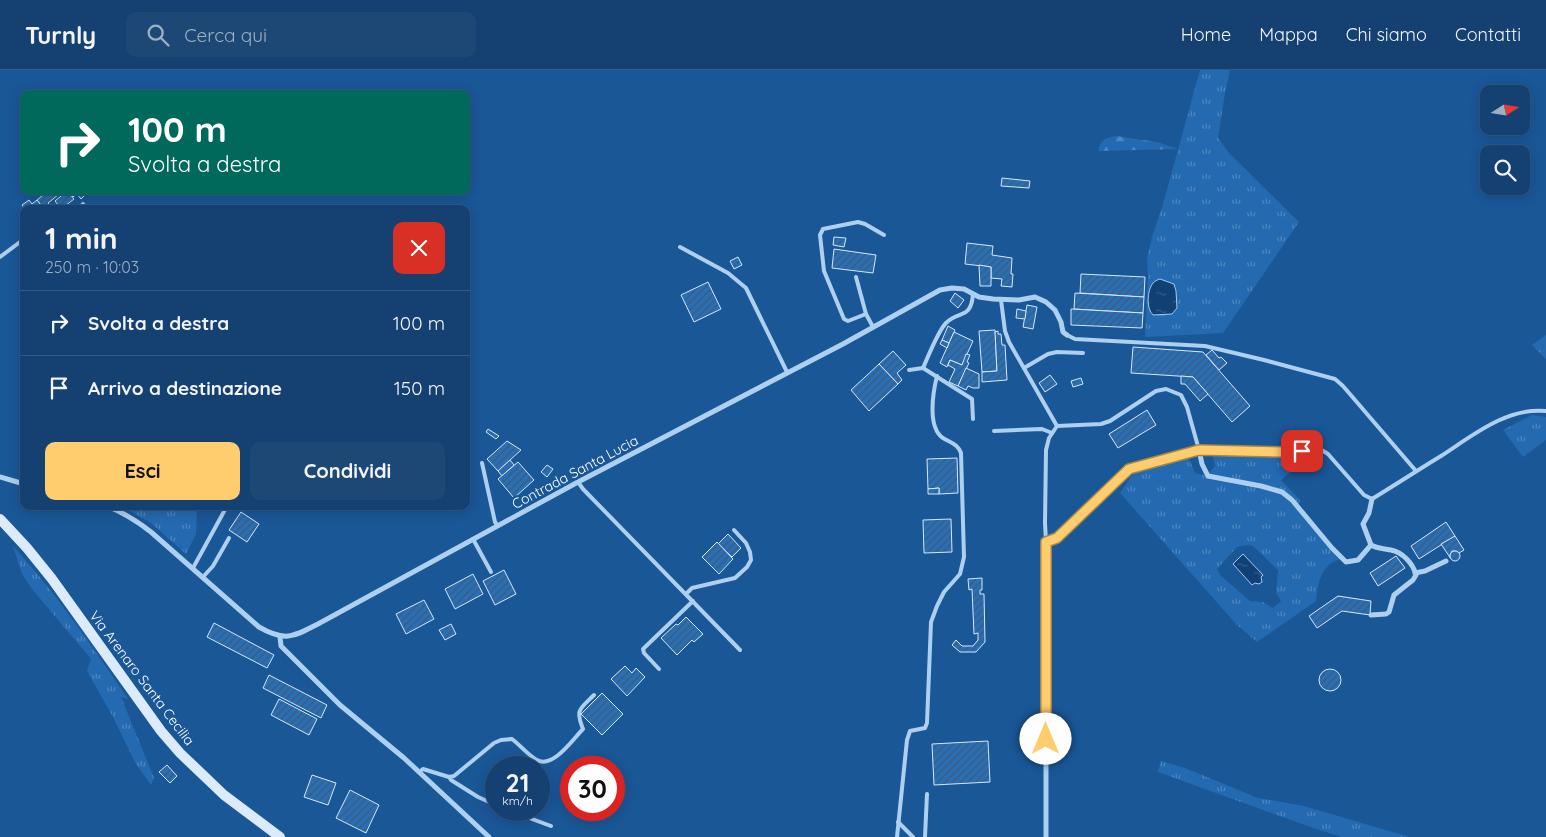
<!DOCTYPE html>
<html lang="it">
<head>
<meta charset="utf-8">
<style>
  body { margin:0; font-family:Quicksand,sans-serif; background:#1d4876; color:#f1f3f6; height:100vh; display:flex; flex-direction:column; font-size:19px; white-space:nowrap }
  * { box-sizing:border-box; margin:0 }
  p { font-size:16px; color:#9dafc3 }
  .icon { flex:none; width:28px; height:28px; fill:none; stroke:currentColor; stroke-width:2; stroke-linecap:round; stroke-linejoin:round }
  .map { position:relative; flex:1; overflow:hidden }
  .side { position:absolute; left:20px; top:135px; width:450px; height:305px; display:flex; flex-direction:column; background:#144171; border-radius:10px; box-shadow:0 2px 12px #0003,0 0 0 1px #335a84 }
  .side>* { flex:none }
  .banner { position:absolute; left:20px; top:20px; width:450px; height:105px; border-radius:10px; box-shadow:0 2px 12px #0003,0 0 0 1px #335a84; background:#00695c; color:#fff; overflow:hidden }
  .needle { width:32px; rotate:78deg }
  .fabs { position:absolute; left:1480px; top:15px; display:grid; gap:10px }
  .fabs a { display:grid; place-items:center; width:50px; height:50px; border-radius:10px; background:#144171; box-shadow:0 2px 12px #0003,0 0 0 1px #335a84; font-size:25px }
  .speed { position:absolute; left:485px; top:686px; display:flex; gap:10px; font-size:25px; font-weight:700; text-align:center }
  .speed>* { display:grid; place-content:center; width:65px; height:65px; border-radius:50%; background:#144171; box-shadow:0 2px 12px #0003,0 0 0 1px #335a84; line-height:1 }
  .speed small { font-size:12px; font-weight:400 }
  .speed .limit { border:8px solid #d22; background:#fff; color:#111 }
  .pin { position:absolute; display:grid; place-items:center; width:42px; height:42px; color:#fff; margin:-21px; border-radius:10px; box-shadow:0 2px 8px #0006 }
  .me { position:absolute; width:55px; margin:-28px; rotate:0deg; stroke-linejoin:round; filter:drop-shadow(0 0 4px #0008) }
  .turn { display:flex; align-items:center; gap:18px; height:105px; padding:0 25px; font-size:22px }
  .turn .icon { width:65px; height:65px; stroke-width:2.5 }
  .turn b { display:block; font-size:35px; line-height:42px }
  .round { display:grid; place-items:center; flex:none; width:52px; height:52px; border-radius:10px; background:#1d4876 }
  .overview { display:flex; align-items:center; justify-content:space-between; height:85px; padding:0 25px }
  h1 { font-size:30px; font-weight:800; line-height:38px }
  .button { display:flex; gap:10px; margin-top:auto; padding:10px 25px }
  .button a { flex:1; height:58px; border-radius:10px; background:#ffcd6d; color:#111; font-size:20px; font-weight:800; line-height:58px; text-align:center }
  .button a+a { background:#1d4876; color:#f1f3f6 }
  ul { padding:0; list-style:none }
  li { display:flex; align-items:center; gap:15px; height:65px; padding:0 25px; border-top:1px solid #335a84 }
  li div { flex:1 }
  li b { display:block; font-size:19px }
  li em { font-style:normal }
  header { display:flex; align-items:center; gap:30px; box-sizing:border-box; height:70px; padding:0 25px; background:#144171; border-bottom:1px solid #335a84 }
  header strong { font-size:24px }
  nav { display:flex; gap:28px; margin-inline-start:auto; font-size:18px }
  .search { width:350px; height:45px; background:#1d4876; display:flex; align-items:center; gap:12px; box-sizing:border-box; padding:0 18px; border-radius:10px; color:#9dafc3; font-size:19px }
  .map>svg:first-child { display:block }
  .grass { fill:url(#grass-tufts); fill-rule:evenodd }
  .forest { fill:url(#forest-firs) }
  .water { fill:url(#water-ripples); stroke:#a0cbf2 }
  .building { fill:url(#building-hatch); stroke:#d4e8fb }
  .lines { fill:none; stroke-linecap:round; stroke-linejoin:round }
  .lane { stroke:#adcff0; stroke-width:4 }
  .street { stroke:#adcff0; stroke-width:5 }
  .secondary { stroke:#dbebfb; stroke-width:10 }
  .route-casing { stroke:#a68547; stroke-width:12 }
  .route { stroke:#ffcd6d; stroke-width:9 }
  .labels { text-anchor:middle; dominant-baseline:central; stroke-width:5; stroke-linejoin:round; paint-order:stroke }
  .street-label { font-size:14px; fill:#fff; stroke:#1a5797 }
</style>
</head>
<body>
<header>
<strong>Turnly</strong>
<div class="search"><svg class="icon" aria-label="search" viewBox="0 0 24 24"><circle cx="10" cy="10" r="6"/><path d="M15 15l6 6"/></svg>Cerca qui</div>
<nav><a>Home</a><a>Mappa</a><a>Chi siamo</a><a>Contatti</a></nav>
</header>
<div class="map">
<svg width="1546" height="767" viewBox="0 0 1546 767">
  <defs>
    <pattern id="grass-tufts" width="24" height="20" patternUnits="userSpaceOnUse" patternTransform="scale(1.25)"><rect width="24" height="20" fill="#236ab0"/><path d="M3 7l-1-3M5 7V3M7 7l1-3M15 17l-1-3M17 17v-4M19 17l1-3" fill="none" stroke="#4f88c0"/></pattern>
    <pattern id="forest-firs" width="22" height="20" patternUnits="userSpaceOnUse" patternTransform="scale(1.25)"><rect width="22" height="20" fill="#236ab0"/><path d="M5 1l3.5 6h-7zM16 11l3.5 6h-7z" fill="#4f88c0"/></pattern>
    <pattern id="water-ripples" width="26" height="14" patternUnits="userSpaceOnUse" patternTransform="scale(1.25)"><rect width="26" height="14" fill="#114174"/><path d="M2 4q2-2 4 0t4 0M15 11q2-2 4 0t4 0" fill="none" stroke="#355e89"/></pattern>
    <pattern id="building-hatch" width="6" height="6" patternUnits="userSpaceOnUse" patternTransform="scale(1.25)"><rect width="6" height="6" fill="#296fb5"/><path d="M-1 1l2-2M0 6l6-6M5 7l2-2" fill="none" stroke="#3e5a76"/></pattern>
  </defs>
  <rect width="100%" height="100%" fill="#1a5797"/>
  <g class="grass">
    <polygon points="1200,0 1230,0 1225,23 1218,68 1229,83 1299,152 1223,263 1145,267 1148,206 1147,189 1152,167 1163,134"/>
    <polygon points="1546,265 1546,289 1532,275"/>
    <polygon points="1532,345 1546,347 1546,370 1523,387 1503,360"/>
    <path d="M1212,383L1289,385L1296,397L1281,410L1300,430L1298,436L1340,489C1336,491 1332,492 1329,495C1319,503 1317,520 1316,531L1257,572L1237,555L1120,423L1132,405L1152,397L1189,388L1195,403L1202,405L1210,402L1215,396ZM1246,475L1253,476L1278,500L1276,523L1281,531L1273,538L1263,532L1250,531L1221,506L1217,499L1237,477Z"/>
    <polygon points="121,436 197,436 196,464 186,484 151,453"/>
    <path d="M13,476C56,523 92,576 128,629L121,627L154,708L151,715L136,694L113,647L87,601L91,589L32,519L22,504Z"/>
    <polygon points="1161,691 1185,698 1258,728 1304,736 1409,767 1343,767 1316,759 1158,702"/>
  </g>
  <path class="forest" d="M1116,66L1157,72L1178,79L1098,81C1101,70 1104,68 1116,66Z"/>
  <g class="water">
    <path d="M1160,209L1174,214L1176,221L1177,238L1172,244L1153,245C1146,239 1147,220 1153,213C1155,211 1157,210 1160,209Z"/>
    <polygon points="1243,484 1263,505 1261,507 1262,512 1259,514 1255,513 1252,515 1233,494"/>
  </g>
  <g class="building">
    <polygon points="1002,108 1030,111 1029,118 1001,116"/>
    <polygon points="48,121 55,121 58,125 48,133 51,137 48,139 44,139 37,130"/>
    <polygon points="67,121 80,121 73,127"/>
    <polygon points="67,121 74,129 61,139 55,131"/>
    <polygon points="80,121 85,121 87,123 81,129 77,124"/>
    <polygon points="29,130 32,134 25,139 22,135"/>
    <polygon points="37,130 44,139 30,139 28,137"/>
    <polygon points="834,167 846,168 844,177 833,175"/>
    <polygon points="967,173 993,176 992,185 1012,188 1011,204 1013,204 1012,217 1001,216 1002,209 991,208 991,197 965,194"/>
    <polygon points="834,179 876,185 873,203 832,198"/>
    <polygon points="738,187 742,195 734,199 730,191"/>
    <polygon points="979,195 991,197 991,216 980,216"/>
    <polygon points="1081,204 1145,207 1144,227 1080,223"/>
    <polygon points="708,212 721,239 694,252 681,225"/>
    <polygon points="955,223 964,230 958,238 950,231"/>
    <polygon points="1075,223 1144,227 1143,243 1074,239"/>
    <polygon points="1027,235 1037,237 1033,259 1023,257"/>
    <polygon points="1017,239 1026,241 1025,249 1016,248"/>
    <polygon points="1071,239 1143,243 1142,258 1071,255"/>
    <polygon points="948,256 955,260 949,273 942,270"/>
    <polygon points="995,260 997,301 982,302 979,261"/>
    <polygon points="998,261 998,264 1001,264 1002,275 1005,275 1007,310 982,312 982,302 997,301 995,262"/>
    <polygon points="954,262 973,271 962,295 950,290 947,297 940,293"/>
    <polygon points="942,270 949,273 947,278 940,274"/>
    <polygon points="1133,277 1203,282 1250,336 1232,352 1193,307 1131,303"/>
    <polygon points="1212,280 1219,288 1221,287 1227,293 1219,300 1206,285"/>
    <polygon points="893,281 906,295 897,303 902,310 898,314 879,294"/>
    <polygon points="966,284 970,285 967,292 969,293 958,316 949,312 955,299 948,295 950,290 962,295"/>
    <polygon points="879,294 898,314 869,341 851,320"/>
    <polygon points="966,298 979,304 979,318 973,318 968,316 966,320 958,316"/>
    <polygon points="1050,305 1057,314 1045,322 1039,313"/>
    <polygon points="1181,306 1193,307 1208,324 1200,331 1185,314 1181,314"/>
    <polygon points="1081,308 1083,314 1073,317 1071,311"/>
    <polygon points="1147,340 1156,355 1118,378 1109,364"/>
    <polygon points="488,359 499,366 496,369 486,362"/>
    <polygon points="507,371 521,380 498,401 487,389"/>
    <polygon points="957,388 958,423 939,424 939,418 928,419 927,389"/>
    <polygon points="510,390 514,395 502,406 498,401"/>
    <polygon points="518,392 534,410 514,428 498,409"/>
    <polygon points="547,395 553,399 547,407 541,402"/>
    <polygon points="939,418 939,424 928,424 928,419"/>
    <polygon points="241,442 259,454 247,472 229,460"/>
    <polygon points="951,449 952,482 924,483 923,450"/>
    <polygon points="1446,452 1455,466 1419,489 1411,476"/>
    <polygon points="728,464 741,478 732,487 718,474"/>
    <polygon points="1455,466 1464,480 1459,483 1456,481 1452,481 1450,485 1451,489 1441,474"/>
    <polygon points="717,472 733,489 719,504 702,487"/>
    <circle cx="1455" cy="486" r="5"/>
    <polygon points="1396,486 1405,498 1378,516 1370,503"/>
    <polygon points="504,500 516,524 495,535 483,511"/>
    <polygon points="473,504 483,524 455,539 445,519"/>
    <polygon points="982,508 982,520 980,520 980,524 984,524 985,572 976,582 960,582 952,575 956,570 962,576 973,576 978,570 978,563 974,564 972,519 969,520 968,509"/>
    <polygon points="1338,526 1371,531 1370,545 1342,541 1317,558 1309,546"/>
    <polygon points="424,530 434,549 406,564 396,544"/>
    <polygon points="686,547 703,564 694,572 692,570 677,585 661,568 676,554 678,555"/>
    <polygon points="214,553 274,585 267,598 207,567"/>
    <polygon points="451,554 456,564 445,570 439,560"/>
    <polygon points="625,596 632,603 636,598 645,607 627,626 611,609"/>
    <circle cx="1330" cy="610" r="11"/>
    <polygon points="269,605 327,635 321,648 263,618"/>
    <polygon points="602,623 623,644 602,665 581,644"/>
    <polygon points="279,629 317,649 309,665 271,645"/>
    <polygon points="988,671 990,712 934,715 932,674"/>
    <polygon points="167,695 177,706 170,713 159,702"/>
    <polygon points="312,705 336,713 328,735 304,727"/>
    <polygon points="350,720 379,735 366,763 336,748"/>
  </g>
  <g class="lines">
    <g class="lane">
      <polyline points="79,139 83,134"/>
      <polyline points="680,177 728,203 746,218 787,302"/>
      <polyline points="0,187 24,169"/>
      <polyline points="856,207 866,244 873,257"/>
      <polyline points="1001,230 1005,261 1009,272 1057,356 1101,354 1110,351 1156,321 1166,319 1181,325 1187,337 1199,380"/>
      <polyline points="866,244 848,251 844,249 824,201 820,165 823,159 858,152 865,154 884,165"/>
      <polyline points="1067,265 1075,269 1205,276 1264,290 1335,309 1343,316 1416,401"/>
      <path d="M923,298C928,287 938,261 946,253C959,240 971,250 973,224"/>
      <polyline points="1024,298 1048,284 1057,282 1083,283"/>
      <polyline points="909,300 923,298 972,329 973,349"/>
      <path d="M1057,356L1049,368L1046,380L1045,453L1046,472L1057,468L1129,399L1199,380L1283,382L1320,379L1328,384L1364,425L1372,429C1395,415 1418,400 1441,386C1472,366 1507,337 1546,341"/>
      <polyline points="994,361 1042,359 1052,363"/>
      <polyline points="482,393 495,452 498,456"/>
      <polyline points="578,412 583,419 740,580"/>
      <polyline points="473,469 491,502"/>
      <polyline points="193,498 227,436"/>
      <polyline points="203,507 213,496 229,468"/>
      <polyline points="686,524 692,518 735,508 747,497 751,490 750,482 746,473 734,460"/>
      <polyline points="659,599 644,583 643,579 693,531"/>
      <path d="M419,702L423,699L449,707L454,706L494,673L501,670L512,669C520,675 528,685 537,690C553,699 573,669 583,659C575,639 580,639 594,625"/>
      <polyline points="449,707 451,710 478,727 496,735"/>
      <polyline points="508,740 551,756"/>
      <polyline points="898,752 913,767"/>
      <path d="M897,767L907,670L910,661L925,658L927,653L931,552L937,536L944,522L960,504L964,487L961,383C958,374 951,373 943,368C927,357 933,322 937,306"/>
      <polyline points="925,767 927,724"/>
    </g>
    <g class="street">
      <polyline points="1199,380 1202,394 1208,406 1261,416 1282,422 1292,430 1332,478 1346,492 1358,490 1371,475"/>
      <polyline points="0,407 24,414"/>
      <path d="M107,436C124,443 137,451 151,462L259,557C285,572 293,567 318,554L578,412L843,274L940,220L952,218L964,219L979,227L993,229L1019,230L1035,227L1046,232L1055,240L1061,252L1063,262L1067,265"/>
      <polyline points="1415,503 1425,501 1446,491"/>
      <path d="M1371,545L1386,544L1389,542L1394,525L1413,510L1416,505C1413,493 1402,482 1391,480C1383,478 1378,479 1371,475L1363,454L1369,443L1372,429"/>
      <polyline points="280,567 281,576 340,635 404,688 489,767"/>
      <polyline points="1046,767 1046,472"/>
    </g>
    <polyline class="secondary" points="0,449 27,478 52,509 161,661 180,683 224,725 280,767"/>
  </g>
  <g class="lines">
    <g class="route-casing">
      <polyline id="route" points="1046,669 1046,472 1057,468 1129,399 1199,380 1283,382 1302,381"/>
    </g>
    <use href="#route" class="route"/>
  </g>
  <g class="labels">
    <g class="street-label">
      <text transform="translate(575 402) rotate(-28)">Contrada Santa Lucia</text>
      <text transform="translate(142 608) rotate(53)">Via Arenaro Santa Cecilia</text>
    </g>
  </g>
</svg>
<div class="fabs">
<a><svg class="needle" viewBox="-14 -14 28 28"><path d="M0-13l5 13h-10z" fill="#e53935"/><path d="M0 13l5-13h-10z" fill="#9dafc3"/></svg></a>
<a><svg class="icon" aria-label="search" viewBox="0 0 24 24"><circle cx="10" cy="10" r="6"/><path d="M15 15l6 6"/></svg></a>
</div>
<div class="speed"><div>21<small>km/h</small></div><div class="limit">30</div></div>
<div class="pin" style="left:1302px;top:381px;background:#d93025"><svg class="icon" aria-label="arrive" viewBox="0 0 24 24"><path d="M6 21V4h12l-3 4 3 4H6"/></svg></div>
<svg class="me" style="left:1046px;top:669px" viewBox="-20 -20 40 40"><circle r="19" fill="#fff"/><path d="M0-13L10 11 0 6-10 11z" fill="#ffcd6d"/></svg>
<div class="banner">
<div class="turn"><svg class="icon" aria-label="right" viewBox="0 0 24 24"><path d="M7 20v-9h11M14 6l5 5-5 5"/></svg><div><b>100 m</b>Svolta a destra</div></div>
</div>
<section class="side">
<div class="overview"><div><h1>1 min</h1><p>250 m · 10:03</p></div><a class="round" style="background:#d93025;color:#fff"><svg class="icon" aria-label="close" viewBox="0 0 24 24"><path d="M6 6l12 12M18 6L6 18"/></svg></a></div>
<ul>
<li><svg class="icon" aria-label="right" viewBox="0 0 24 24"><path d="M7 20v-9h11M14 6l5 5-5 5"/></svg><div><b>Svolta a destra</b></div><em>100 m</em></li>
<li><svg class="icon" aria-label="arrive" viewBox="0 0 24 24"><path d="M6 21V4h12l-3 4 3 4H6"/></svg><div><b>Arrivo a destinazione</b></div><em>150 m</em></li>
</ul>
<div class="button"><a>Esci</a><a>Condividi</a></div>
</section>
</div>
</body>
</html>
